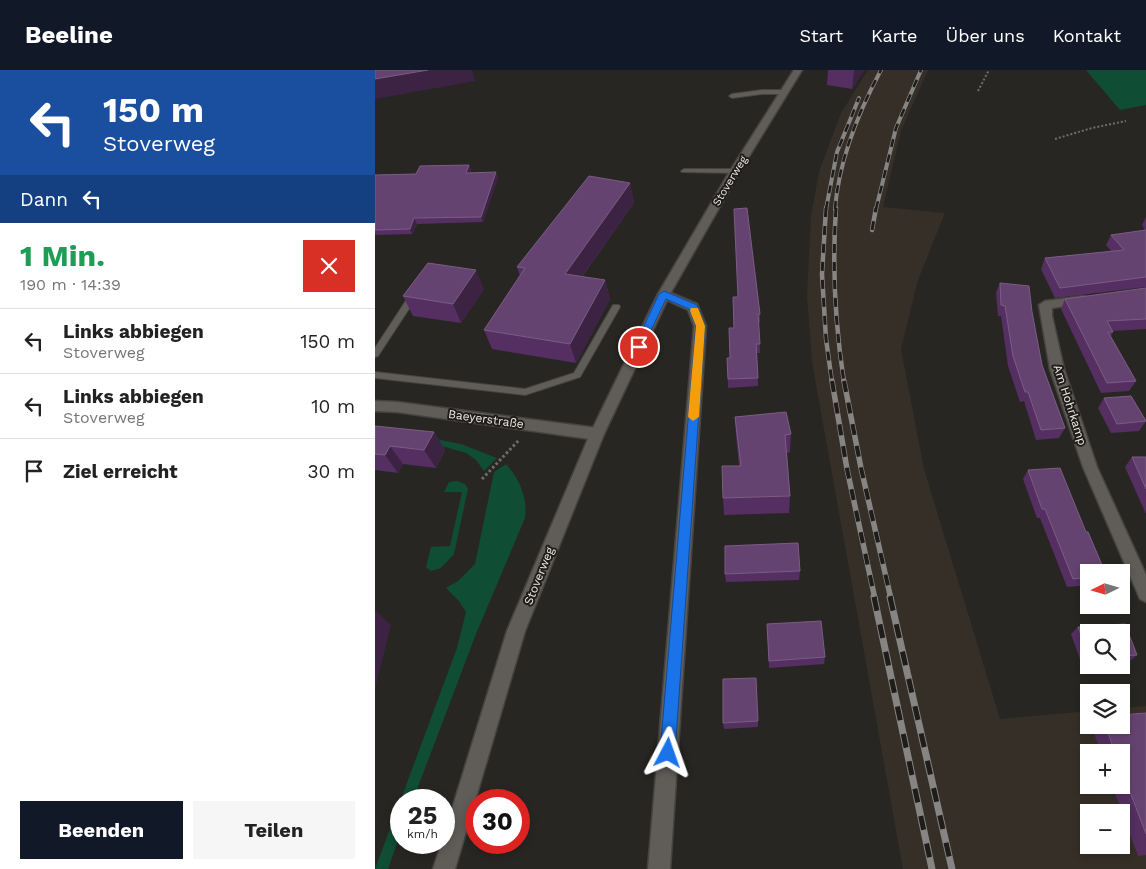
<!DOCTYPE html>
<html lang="de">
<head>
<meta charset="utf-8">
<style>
  body { margin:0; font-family:"Work Sans",sans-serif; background:#f6f6f6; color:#222; height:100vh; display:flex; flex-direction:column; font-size:19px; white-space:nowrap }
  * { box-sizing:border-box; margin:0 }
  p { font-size:16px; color:#767676 }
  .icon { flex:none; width:28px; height:28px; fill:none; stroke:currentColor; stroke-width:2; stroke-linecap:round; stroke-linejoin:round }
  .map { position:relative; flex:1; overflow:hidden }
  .details { display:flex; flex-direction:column; background:#fff; width:375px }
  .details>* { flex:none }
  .guide { background:#1a4fa0; color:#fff; overflow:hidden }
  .needle { width:32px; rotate:265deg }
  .controls { position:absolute; left:705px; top:494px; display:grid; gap:10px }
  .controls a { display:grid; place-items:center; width:50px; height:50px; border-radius:0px; background:#fff; box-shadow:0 2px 8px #0003; font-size:25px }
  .speed { position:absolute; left:15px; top:719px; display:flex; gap:10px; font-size:25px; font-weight:700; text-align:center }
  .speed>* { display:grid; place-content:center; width:65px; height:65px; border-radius:50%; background:#fff; box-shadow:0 2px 8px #0003; line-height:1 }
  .speed small { font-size:12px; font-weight:400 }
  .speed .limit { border:8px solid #d22; background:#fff; color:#111 }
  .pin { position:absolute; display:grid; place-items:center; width:42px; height:42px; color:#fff; margin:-21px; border:2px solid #fff; border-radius:50%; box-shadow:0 1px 5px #0007 }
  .me { position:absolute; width:55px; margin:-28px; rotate:4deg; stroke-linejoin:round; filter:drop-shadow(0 0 4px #0008) }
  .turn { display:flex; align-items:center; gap:18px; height:105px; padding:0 20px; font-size:22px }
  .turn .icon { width:65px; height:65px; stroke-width:2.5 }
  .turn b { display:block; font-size:35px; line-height:42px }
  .then { display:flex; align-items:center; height:48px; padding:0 20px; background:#0003; gap:10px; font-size:19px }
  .round { display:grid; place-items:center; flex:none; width:52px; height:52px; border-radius:0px; background:#f6f6f6 }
  .headline { display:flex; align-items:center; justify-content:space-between; height:85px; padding:0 20px }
  h1 { font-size:30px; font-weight:700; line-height:38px; color:#1e9e55 }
  .primary-button { display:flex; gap:10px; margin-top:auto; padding:10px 20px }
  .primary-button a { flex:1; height:58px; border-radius:0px; background:#111827; color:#fff; font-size:20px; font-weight:700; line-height:58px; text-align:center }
  .primary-button a+a { background:#f6f6f6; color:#222 }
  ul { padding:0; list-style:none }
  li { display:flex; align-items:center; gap:15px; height:65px; padding:0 20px; border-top:1px solid #e0e0e0 }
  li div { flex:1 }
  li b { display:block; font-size:19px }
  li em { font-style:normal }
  header { display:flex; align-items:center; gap:30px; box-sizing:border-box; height:70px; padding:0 25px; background:#111827; color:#fff }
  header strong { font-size:24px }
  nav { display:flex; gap:28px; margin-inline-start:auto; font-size:18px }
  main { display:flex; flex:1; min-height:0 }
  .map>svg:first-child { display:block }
  .built { fill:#352f27; fill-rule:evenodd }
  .green { fill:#0f4d34 }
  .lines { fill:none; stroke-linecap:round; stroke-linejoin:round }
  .lane-casing { stroke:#454340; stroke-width:2 }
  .street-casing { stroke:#454340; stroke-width:3 }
  .secondary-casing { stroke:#454340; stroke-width:3 }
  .path-far1 { stroke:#706e6c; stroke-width:2; stroke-dasharray:2 2; stroke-linecap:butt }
  .path { stroke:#706e6c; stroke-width:3; stroke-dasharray:2.5 2.5; stroke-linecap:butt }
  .lane { fill:#605d59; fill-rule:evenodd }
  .street { fill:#605d59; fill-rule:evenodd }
  .secondary { fill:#605d59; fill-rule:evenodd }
  .rail-far3-casing { stroke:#878583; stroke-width:4 }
  .rail-far2-casing { stroke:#878583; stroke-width:4.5 }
  .rail-far1-casing { stroke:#878583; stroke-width:5.5 }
  .rail-casing { stroke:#878583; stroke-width:7 }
  .rail-far3 { stroke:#1f1c19; stroke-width:2.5; stroke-dasharray:8; stroke-linecap:butt }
  .rail-far2 { stroke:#1f1c19; stroke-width:3; stroke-dasharray:9; stroke-linecap:butt }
  .rail-far1 { stroke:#1f1c19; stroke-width:4; stroke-dasharray:11; stroke-linecap:butt }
  .rail { stroke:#1f1c19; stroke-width:5; stroke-dasharray:14; stroke-linecap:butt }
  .wall { fill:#552f62 }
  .shaded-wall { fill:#3c2343 }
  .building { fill:#654370; stroke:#7a5d83 }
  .route { fill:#1a73e8; stroke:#114b97 }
  .slow { fill:#f59e0b }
  .labels { text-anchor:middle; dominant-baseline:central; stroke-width:4; stroke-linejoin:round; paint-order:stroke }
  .far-street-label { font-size:11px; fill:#eae8e6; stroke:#1f1c19 }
  .street-label { font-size:12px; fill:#eae8e6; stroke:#1f1c19 }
</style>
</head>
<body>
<header>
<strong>Beeline</strong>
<nav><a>Start</a><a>Karte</a><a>Über uns</a><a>Kontakt</a></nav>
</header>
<main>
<section class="details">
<div class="guide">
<div class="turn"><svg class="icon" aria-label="left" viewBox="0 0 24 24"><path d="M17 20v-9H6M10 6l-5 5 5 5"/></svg><div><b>150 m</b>Stoverweg</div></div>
<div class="then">Dann<svg class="icon" aria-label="left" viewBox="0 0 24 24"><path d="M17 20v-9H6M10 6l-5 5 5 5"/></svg></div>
</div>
<div class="headline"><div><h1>1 Min.</h1><p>190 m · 14:39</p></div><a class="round" style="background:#d93025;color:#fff"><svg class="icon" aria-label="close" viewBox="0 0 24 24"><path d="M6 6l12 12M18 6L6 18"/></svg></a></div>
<ul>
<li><svg class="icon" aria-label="left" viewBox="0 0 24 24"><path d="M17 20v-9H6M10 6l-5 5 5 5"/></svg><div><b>Links abbiegen</b><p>Stoverweg</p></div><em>150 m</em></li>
<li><svg class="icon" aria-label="left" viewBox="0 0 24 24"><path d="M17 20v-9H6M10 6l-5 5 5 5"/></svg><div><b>Links abbiegen</b><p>Stoverweg</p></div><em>10 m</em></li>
<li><svg class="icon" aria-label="arrive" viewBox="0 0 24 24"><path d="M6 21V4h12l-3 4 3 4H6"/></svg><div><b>Ziel erreicht</b></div><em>30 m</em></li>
</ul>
<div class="primary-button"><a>Beenden</a><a>Teilen</a></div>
</section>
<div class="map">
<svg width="771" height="799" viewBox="0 0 771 799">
  <rect width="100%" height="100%" fill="#282623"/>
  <path class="built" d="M493,0H553L526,61L508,137L570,143L543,210L526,279L549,399L625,649L714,641V655H746V638L771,636V799H528L437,292L432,226L436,146L444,102L466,43ZM714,682H746V715H714ZM714,742H746V775H714Z"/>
  <g class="green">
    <polygon points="711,0 771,0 771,35 745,40"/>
    <polygon points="0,357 86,374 122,388 109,401 101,390 91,383"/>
    <path d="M131,394C144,408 153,428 150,448L101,564L38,730H26V762L13,799H0L82,578L91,542L84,531L71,518L83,511L100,494L119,402Z"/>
    <polygon points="82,411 90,414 93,419 79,484 66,498 56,501 51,497 56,477 75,476 87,422 69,422 74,412"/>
  </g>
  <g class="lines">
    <g class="lane-casing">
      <g id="lane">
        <polygon points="387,20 410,20 413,22 410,24 387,24 357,28 354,26 357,24"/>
        <polygon points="309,99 360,99 363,101 360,103 307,102 306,101"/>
        <polygon points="36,223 42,223 43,225 3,286 0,287 0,278"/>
        <polygon points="238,235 244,235 245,237 205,307 150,325 0,308 0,302 150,319 199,303"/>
      </g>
    </g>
    <g class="street-casing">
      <g id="street">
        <polygon points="289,220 322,234 331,256 295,799 273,799 319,256 313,240 285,227 283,224"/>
        <polygon points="709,226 715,230 713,233 677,238 677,246 689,299 722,397 771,505 771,532 765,529 708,397 675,299 664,235 670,231"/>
        <polygon points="0,331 22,332 222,358 227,360 229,364 227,368 222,370 22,342 0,341"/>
      </g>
    </g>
    <g class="secondary-casing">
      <polygon id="secondary" points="419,0 427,0 365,101 295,224 229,364 150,561 80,799 58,799 67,772 69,772 69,765 132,561 215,364 283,224 355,101"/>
    </g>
    <g class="path-far1">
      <polyline points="603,21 614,0"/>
      <polyline points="680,69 717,58 751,51"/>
    </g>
    <polyline class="path" points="107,409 144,370"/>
    <use href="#lane" class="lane"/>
    <use href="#street" class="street"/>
    <use href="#secondary" class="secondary"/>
    <g class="rail-far3-casing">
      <g id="rail-far3">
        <polyline points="451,139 462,82 484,28"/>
        <path d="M460,139C464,89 483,43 506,0"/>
        <polyline points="501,139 521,58 546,0"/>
      </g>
    </g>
    <g class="rail-far2-casing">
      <g id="rail-far2">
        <polyline points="451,138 447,204 451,269 457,312"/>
        <path d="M461,138C457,196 460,254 469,312"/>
        <polyline points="497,160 501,138"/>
      </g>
    </g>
    <g class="rail-far1-casing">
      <g id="rail-far1">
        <polyline points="457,311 472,399 500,529"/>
        <polyline points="469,311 486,398 516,529"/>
      </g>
    </g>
    <g class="rail-casing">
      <g id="rail">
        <polyline points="499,527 557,799"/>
        <polyline points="515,527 577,799"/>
      </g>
    </g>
    <use href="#rail-far3" class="rail-far3"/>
    <use href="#rail-far2" class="rail-far2"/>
    <use href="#rail-far1" class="rail-far1"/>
    <use href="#rail" class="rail"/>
  </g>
  <g class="wall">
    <polygon points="453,0 489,0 477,19 452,15"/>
    <polygon points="94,95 96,100 95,103 123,107 108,152 42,154 37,164 0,165 0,105 41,104"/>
    <polygon points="255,113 259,133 207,207 230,210 235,229 201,293 117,279 109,260 145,206 142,197"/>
    <polygon points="771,147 771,217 680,228 666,199 670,188 736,181 731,175 736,165 770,160 767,155"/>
    <polygon points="625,213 657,242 667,295 690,358 684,368 661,370 649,331 645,332 633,296 626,246 623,246 621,223"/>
    <polygon points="771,218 771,259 737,261 738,262 736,266 761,311 754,321 726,323 686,239 690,229"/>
    <polygon points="109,219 86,253 38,246 28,226"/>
    <polygon points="358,227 385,244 385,253 384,253 385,283 382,283 383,316 353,318 352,288 355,288 359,258"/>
    <polygon points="729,328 771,351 764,361 736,363 723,338"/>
    <polygon points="360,347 416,364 415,382 412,383 415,426 414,443 349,445 348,428 364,396 361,365"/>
    <polygon points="0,356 59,362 70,380 61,398 28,394 23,403 0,400"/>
    <polygon points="757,387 771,387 771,444 750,397"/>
    <polygon points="653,400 711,462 714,502 714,515 692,517 665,448 662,448 648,409"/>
    <polygon points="425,501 424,510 351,512 350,504"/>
    <polygon points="392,554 450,587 449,594 394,598"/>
    <polygon points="750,554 762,585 754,592 746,592 746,562 714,562 714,594 707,595 696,564 703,557"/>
    <polygon points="771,643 771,785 763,786 737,715 746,715 746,682 726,682 716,655 746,655"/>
    <polygon points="383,651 383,657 349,659 348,653"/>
  </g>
  <g class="shaded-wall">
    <polygon points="53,0 97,0 100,11 0,29 0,9"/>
    <polygon points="480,0 489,0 477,19 479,1"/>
    <polygon points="94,95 96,100 93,108 91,103"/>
    <polygon points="121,102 123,107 108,152 106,147"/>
    <polygon points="255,113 259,133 195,223 190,204"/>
    <polygon points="39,148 42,154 37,164 35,159"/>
    <polygon points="101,200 109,219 86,253 78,234"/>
    <polygon points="230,210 235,229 201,293 195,274"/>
    <polygon points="59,362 70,380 61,398 49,380"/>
    <polygon points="15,376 28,394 23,403 10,385"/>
    <polygon points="1,541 16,555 0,619 0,543"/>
  </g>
  <g class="building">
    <polygon points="0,0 53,0 0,9"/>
    <polygon points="94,95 91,103 121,102 106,147 39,148 35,159 0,160 0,105 41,104 45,96"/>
    <polygon points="214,106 255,113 190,204 230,210 195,274 109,260 150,198 142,197"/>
    <polygon points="372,138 385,244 383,244 385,274 381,274 383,308 353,309 352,288 355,288 354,258 359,258 358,227 363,227 359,139"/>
    <polygon points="771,160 771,207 685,218 670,188 749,180 736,165"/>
    <polygon points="53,193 101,200 78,234 28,226"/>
    <polygon points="625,213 654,216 657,242 667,295 690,358 666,360 653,322 650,322 638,286 630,236 626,235"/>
    <polygon points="771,218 771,249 732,251 738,262 733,262 761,311 732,313 690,229"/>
    <polygon points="756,326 771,351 742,354 729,328"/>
    <polygon points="411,342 416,364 410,365 415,426 348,428 347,396 366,396 360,347"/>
    <polygon points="0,356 59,362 49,380 15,376 10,385 0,384"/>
    <polygon points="757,387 771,387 771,419"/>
    <polygon points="685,398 711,462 713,462 730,502 714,502 714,507 698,509 670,439 667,439 653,400"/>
    <polygon points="423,473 425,501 350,504 350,476"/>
    <polygon points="446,551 450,587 394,591 392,554"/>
    <polygon points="750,554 762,585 746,586 746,562 714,562 714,587 703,557"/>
    <polygon points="381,608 383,651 348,653 348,609"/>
    <polygon points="771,643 771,764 746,698 746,682 740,682 730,655 746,655 746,645"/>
  </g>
  <polygon class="route" points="289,221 322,235 330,256 300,683 298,688 293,690 287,688 285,683 321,256 314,239 291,229 267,279 260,279 259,277 284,224"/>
  <polygon class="slow" points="316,238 323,238 330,256 324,347 318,351 313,347 321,256 315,241"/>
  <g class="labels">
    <g class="far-street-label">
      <text transform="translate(355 111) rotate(-59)">Stoverweg</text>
    </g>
    <g class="street-label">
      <text transform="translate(695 335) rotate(72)">Am Hohrkamp</text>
      <text transform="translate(111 349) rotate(8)">Baeyerstraße</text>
      <text transform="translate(164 506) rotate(-68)">Stoverweg</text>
    </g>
  </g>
</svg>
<div class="controls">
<a><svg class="needle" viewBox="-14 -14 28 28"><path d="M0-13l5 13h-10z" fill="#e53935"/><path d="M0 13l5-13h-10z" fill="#767676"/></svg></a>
<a><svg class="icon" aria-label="search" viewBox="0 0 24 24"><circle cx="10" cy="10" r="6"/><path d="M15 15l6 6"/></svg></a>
<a><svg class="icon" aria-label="layers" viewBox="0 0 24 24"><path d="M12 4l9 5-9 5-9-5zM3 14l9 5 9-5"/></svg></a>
<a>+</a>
<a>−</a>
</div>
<div class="speed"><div>25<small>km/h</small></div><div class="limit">30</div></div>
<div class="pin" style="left:264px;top:277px;background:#d93025"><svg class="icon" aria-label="arrive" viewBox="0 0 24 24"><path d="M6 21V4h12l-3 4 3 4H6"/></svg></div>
<svg class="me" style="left:293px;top:683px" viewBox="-20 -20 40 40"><path d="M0-17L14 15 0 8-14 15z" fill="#1a73e8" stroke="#fff" stroke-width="4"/></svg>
</div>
</main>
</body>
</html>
